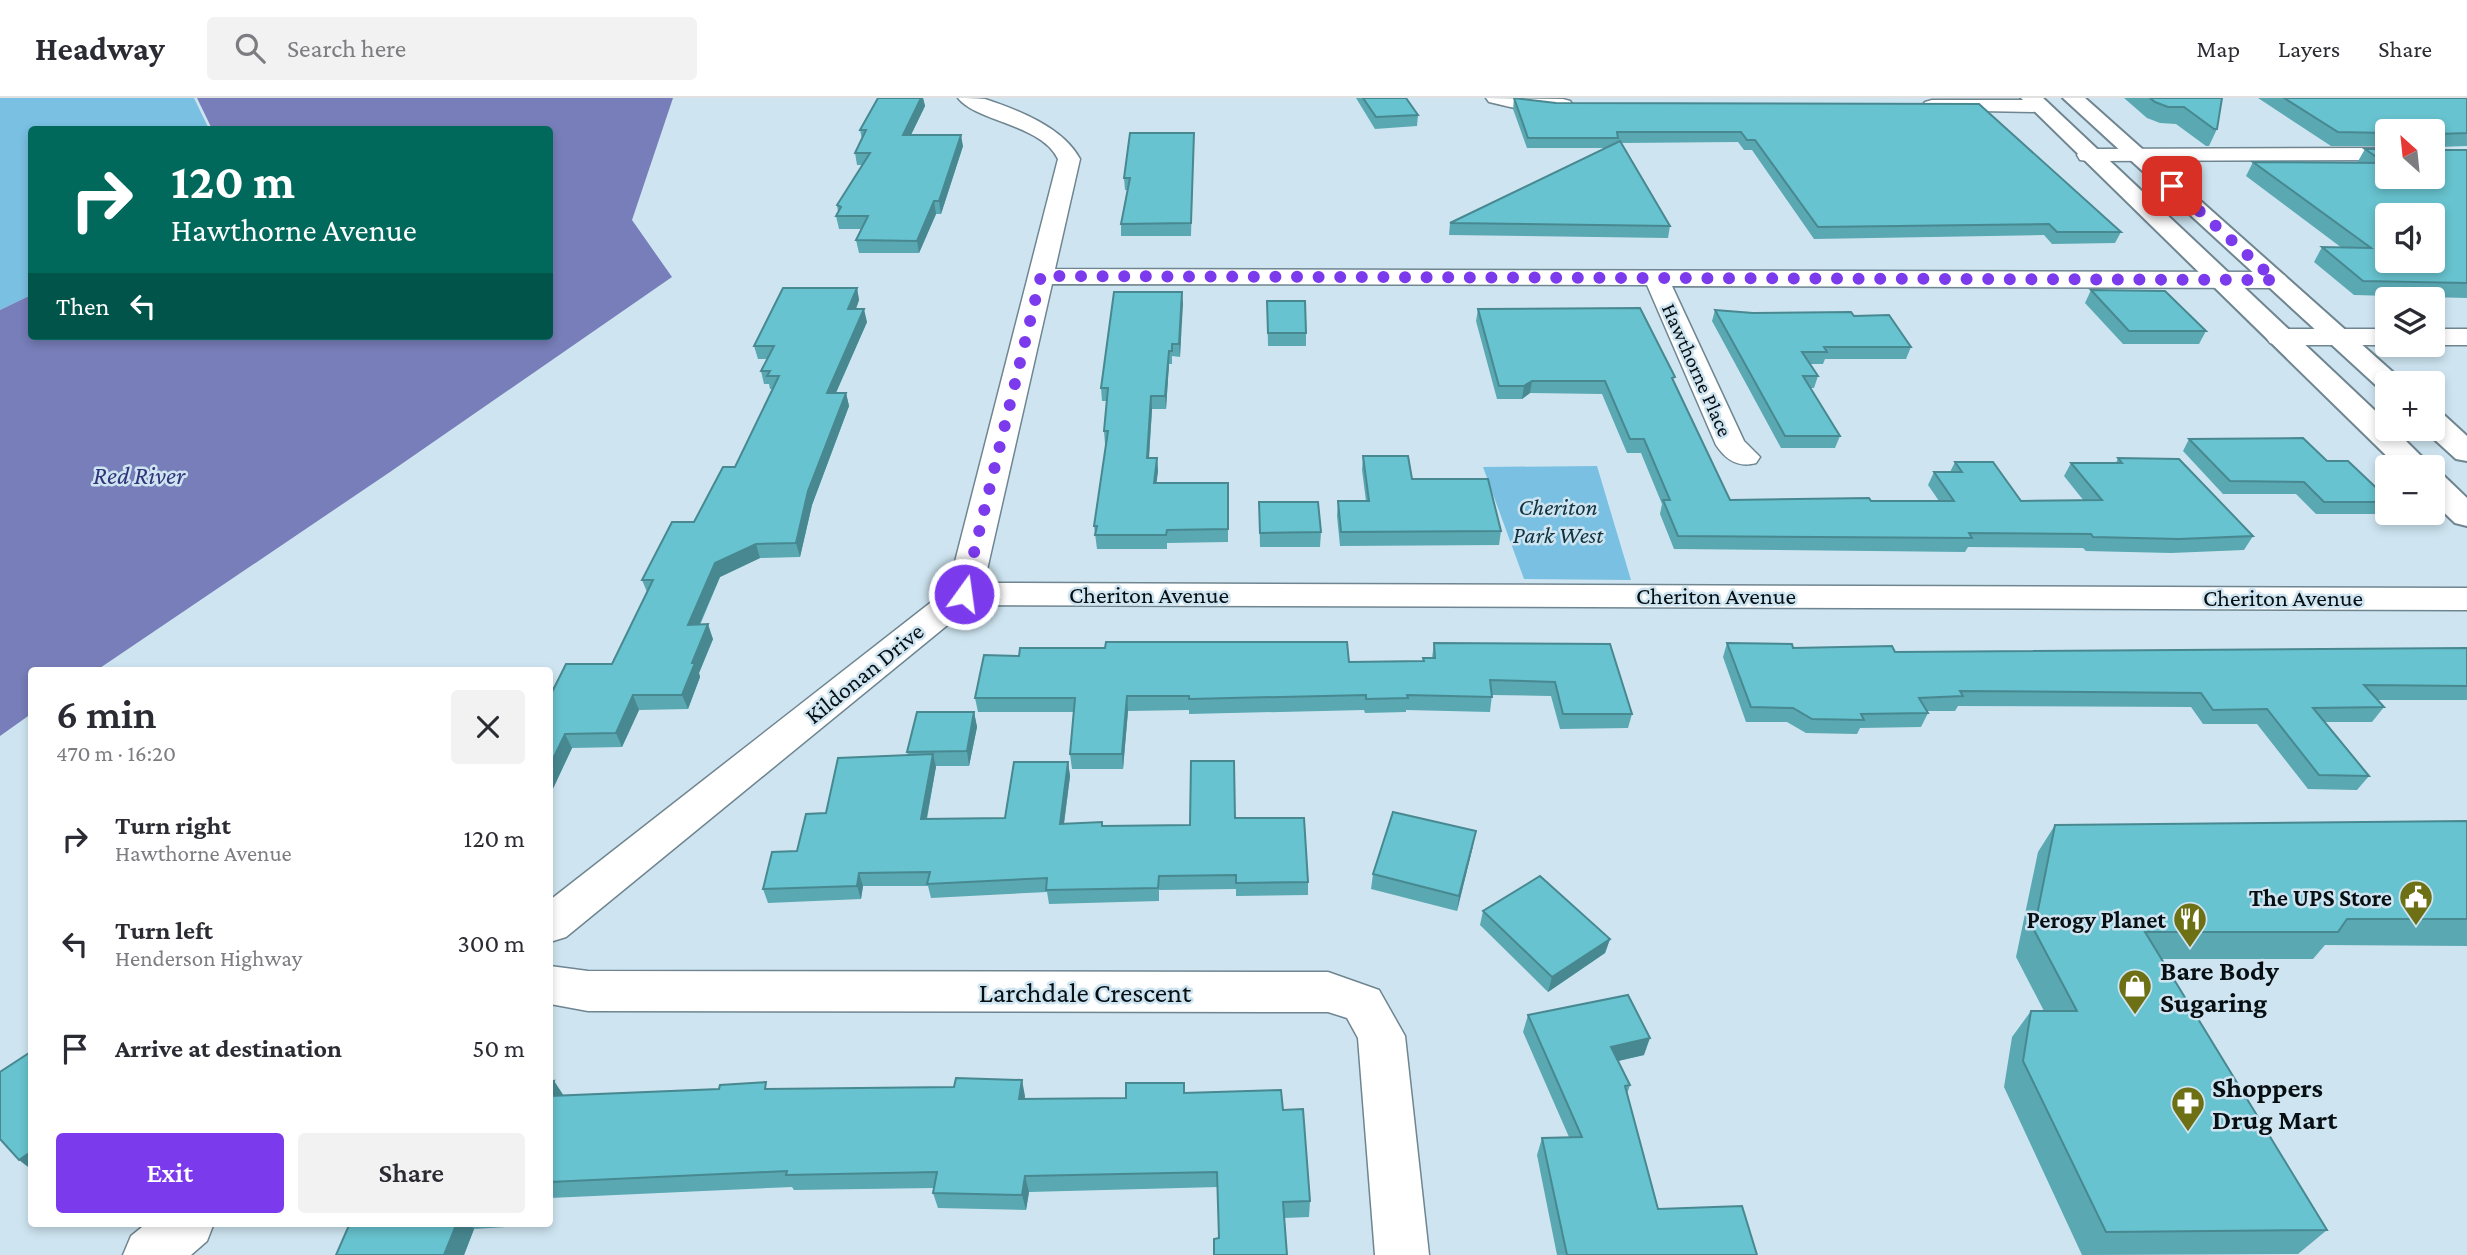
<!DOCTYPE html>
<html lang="en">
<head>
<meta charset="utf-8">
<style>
  body { margin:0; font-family:"Crimson Pro",serif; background:#f2f2f3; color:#2b2b33; height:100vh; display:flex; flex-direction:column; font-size:26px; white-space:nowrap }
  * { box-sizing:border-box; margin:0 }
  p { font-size:23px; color:#7c7c81 }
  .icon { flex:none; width:38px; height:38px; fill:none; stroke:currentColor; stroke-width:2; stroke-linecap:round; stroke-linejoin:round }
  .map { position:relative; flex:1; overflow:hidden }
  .details { position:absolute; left:28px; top:569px; width:525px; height:560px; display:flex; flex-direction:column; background:#fff; border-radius:7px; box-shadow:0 4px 10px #0003 }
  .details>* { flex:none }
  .hud { position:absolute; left:28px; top:28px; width:525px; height:214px; border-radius:7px; box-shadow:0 4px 10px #0003; background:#00695c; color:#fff; overflow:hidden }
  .needle { width:46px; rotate:333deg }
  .tools { position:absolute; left:2375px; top:21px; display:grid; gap:14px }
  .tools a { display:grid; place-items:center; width:70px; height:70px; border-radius:7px; background:#fff; box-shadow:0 4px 10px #0003; font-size:35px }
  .pin { position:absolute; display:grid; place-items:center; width:60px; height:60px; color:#fff; margin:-30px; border-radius:14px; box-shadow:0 4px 10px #0006 }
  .me { position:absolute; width:77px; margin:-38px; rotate:14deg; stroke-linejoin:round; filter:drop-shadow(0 0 5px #0008) }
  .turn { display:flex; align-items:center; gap:24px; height:147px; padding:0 28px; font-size:32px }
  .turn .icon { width:91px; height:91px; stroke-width:2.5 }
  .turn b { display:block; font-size:49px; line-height:60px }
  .then { display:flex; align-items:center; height:66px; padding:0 28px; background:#0003; gap:14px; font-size:26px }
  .round { display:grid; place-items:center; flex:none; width:74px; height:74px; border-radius:7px; background:#f2f2f3 }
  .headline { display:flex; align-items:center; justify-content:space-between; height:119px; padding:0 28px }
  h1 { font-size:42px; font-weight:600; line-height:52px }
  .cta { display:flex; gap:14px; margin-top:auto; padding:14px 28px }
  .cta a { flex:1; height:80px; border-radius:7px; background:#7c3aed; color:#fff; font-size:28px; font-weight:600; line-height:80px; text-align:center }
  .cta a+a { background:#f2f2f3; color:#2b2b33 }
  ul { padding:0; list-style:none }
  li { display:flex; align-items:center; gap:21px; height:105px; padding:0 28px }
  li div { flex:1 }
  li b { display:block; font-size:26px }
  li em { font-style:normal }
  header { display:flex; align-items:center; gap:42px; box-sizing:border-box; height:98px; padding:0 35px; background:#fff; border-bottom:2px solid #e1e1e2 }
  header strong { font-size:33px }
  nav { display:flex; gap:38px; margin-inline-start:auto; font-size:24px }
  .search { width:490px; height:63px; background:#f2f2f3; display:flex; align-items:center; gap:18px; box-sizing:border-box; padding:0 24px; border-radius:7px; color:#7c7c81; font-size:26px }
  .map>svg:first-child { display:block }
  .green { fill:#7ac0e2 }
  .water { fill:#777eb9 }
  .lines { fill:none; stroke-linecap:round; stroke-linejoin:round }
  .street-casing { stroke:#6f8590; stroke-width:3 }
  .secondary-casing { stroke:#6f8590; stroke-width:4 }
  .street { fill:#fff; fill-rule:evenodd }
  .secondary { fill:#fff; fill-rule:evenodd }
  .wall { fill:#59a8b2 }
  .shaded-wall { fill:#488891 }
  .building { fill:#67c3cf; stroke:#488891; stroke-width:2; fill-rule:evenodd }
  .route { stroke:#7c3aed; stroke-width:12; stroke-dasharray:0 21.6 }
  .labels { text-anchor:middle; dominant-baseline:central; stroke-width:5; stroke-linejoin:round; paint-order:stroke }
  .far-street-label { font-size:21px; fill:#070f13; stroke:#cee5f1 }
  .park-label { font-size:24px; font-style:italic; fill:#103241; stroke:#cee5f1 }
  .street-label { font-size:24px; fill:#070f13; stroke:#cee5f1 }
  .poi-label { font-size:24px; font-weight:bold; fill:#070f13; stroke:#cee5f1; text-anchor:end }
  .water-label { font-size:26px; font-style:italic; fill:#33337b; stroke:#cee5f1 }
  .near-poi-label { font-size:28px; font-weight:bold; fill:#070f13; stroke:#cee5f1; text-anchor:start }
  .near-street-label { font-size:28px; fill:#070f13; stroke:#cee5f1 }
</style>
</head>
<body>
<header>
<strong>Headway</strong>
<div class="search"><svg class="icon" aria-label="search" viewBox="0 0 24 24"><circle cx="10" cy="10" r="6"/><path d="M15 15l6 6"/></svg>Search here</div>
<nav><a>Map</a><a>Layers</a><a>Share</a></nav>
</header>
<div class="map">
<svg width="2467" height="1157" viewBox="0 0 2467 1157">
  <rect width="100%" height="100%" fill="#cee5f1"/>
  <g class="green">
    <polygon points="0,0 194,0 209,31 32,32 31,197 0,212"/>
    <polygon points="1597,368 1631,482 1524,481 1483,369"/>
  </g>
  <polygon class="water" points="197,0 673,0 632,122 672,179 390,374 97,572 32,572 31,616 0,638 0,212 31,197 32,238 550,238 550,32 212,31"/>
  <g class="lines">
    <g class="street-casing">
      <g id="street">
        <path d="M958,0C967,0 977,0 985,1C1018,12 1063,29 1080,61L1055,171L2275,174L2284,177L2288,182L2284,187L2275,190L1672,188L1744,343L1760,359L1756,365C1738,370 1726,362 1716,347L1647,187L1052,186L984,485L2467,490V512L972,507L566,839L550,844V802L948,491L1058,61C1041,26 977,24 958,0Z"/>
        <path d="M1486,0L1563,1L1570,3L1573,7L1570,11C1545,18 1514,10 1489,4Z"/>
        <polygon points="1932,2 2040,2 2047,4 2050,8 2047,12 2040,14 1925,12 1922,8 1925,4"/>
        <polygon points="2387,50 2387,62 2088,63 2080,62 2077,57 2080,52 2088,51"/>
        <polygon points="2279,231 2387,231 2388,247 2279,247 2270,245 2266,239 2270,233"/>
        <polygon points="2432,231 2467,231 2467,247 2431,247"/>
        <polygon points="550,868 588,873 1328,874 1379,892 1405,938 1429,1157 1375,1157 1358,940 1347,920 1328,914 588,913 550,906"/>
        <polygon points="147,1125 214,1125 207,1143 191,1157 123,1157 131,1138"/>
      </g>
    </g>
    <g class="secondary-casing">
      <g id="secondary">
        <polygon points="2021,0 2043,0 2387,324 2387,331 2394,331 2432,369 2398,369"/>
        <polygon points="2063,0 2085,0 2405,285 2387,285 2387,293 2380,291"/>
        <polygon points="2432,314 2443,316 2467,338 2467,363 2456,361 2423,331 2432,331"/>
        <polygon points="2432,375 2444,378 2467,400 2467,428 2455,425 2432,403"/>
      </g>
    </g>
    <use href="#street" class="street"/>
    <use href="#secondary" class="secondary"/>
  </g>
  <g class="wall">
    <polygon points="878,0 923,0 925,8 911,37 963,48 941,116 936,116 919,155 859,155 856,142 862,131 839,131 836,118 838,114 837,107 862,67 857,67 855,55 862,41 860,32"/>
    <polygon points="1356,0 1406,0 1418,17 1417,28 1375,31"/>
    <polygon points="1514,0 1556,5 1979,6 2121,134 2115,145 2052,146 2044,137 1814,141 1752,52 1744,52 1738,44 1621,45 1670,128 1668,140 1449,137 1450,125 1606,50 1527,50 1513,11"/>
    <polygon points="2124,0 2222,0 2217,31 2209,48 2206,48 2176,26 2160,25 2147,20"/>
    <polygon points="2258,0 2467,0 2467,48 2438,49 2440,52 2467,52 2467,200 2354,197 2314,164 2322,149 2342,150 2246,78 2253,64 2357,65 2365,51 2387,51 2387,79 2432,33 2387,33 2387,48 2331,48"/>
    <polygon points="1194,35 1191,138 1121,138 1121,126 1127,92 1125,92 1124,80"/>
    <polygon points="857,190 859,202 856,211 867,224 836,295 846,295 849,308 812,407 800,459 760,460 720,479 700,527 713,541 699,575 700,579 688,611 639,612 622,649 572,650 550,697 550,598 612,566 647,494 642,482 694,424 735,369 773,291 770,291 769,286 764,286 761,273 767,261 758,261 754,248"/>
    <polygon points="2091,192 2206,233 2199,246 2123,246 2085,205"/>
    <polygon points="1182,194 1180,259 1172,258 1172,266 1169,266 1166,311 1152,311 1149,360 1157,360 1158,373 1156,385 1228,385 1228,444 1167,445 1167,451 1097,451 1094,428 1106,346 1105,346 1104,333 1107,303 1102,303 1101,290"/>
    <polygon points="1267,203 1306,235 1306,248 1268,248"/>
    <polygon points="1478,211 1674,284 1730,402 1939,403 1928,387 1934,374 1950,374 1955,364 2021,403 2084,403 2064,378 2071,365 2116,365 2118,360 2253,438 2244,452 2171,455 2086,453 2083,450 1968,449 1965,454 1674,451 1660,416 1662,406 1641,355 1627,355 1602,296 1530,295 1522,301 1497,301 1476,223"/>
    <polygon points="1715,212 1753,215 1854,218 1911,249 1906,261 1825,261 1823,266 1810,266 1818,278 1814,290 1810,290 1840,338 1835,350 1781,350 1712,223"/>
    <polygon points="2189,341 2327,363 2387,400 2387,410 2382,416 2316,416 2296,396 2223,396 2183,353"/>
    <polygon points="1363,358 1412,381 1501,433 1499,447 1340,448 1337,418 1338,403 1366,403 1362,372"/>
    <polygon points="1259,404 1321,434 1320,449 1260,449"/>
    <polygon points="1434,545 1610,546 1632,616 1628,630 1560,631 1551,598 1492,597 1490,614 1406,612 1406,614 1365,615 1364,612 1189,616 1189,612 1128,613 1123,671 1072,671 1070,656 1074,614 978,614 975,600 1349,564 1423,563 1423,560 1432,560"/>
    <polygon points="1727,545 1793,550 1895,554 2467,550 2467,602 2377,602 2384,609 2372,624 2325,624 2369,678 2357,692 2308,691 2257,626 2203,626 2191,609 1958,608 1955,613 1927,613 1928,615 1921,629 1860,630 1857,636 1806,635 1787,624 1746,624 1723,559"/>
    <polygon points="974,614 977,629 969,668 936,668 927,721 1005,720 1068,664 1070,678 1064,726 1103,728 1190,727 1235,720 1308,784 1308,797 1236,798 1236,791 1159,792 1159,803 1049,806 1047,794 931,800 928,788 863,788 861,801 768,805 763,791 797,753 826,715 908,657 907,654"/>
    <polygon points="2467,723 2467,848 2325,847 2313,861 2161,861 2327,1132 2298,1156 2082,1157 2004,989 2012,939 2031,913 2044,913 2016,859 2038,754 2055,727"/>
    <polygon points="1473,748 1457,813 1371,791 1373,776"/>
    <polygon points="1483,813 1610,841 1605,855 1548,894 1480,827"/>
    <polygon points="1528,917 1644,957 1618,963 1630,987 1627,996 1658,1111 1757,1157 1557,1157 1537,1057 1542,1040 1569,1039 1523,934"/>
    <polygon points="554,983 564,998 769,991 1025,998 1025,1001 1126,1000 1184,985 1184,995 1283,1012 1310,1103 1309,1119 1284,1120 1219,1140 1218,1089 1029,1094 1026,1112 938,1110 933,1095 934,1090 794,1092 792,1089 550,1100 550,984"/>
    <polygon points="350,1125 521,1125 520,1128 474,1131 464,1157 336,1157"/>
  </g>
  <g class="shaded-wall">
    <polygon points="921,0 923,0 925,8 905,49 903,37"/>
    <polygon points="961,37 963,48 941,116 939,103"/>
    <polygon points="934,103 936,116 919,155 917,143"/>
    <polygon points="857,190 859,202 851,224 848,211"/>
    <polygon points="1182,194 1183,206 1180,259 1179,246"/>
    <polygon points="864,211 867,224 830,308 827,295"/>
    <polygon points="1169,253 1169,266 1166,311 1165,298"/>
    <polygon points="1532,283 1530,295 1522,301 1524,288"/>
    <polygon points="846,295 849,308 812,407 800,459 796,445 808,393"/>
    <polygon points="1151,298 1152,311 1148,373 1147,360"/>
    <polygon points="1157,360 1158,373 1155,398 1154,385"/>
    <polygon points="756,446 760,460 720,479 693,541 688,527 715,465"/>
    <polygon points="708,526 713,541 699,575 700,579 688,611 682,597 692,565"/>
    <polygon points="633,597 639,612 622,649 616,635"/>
    <polygon points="1127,598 1128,613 1123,671 1122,656"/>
    <polygon points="974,614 977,629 969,668 967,653"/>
    <polygon points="565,636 572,650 550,697 550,667"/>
    <polygon points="933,656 936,669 924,734 921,721"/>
    <polygon points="1068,664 1070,678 1062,740 1060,726"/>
    <polygon points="1476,733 1473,748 1457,813 1459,798"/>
    <polygon points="859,775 863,788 861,801 857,788"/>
    <polygon points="1610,841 1605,855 1548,894 1552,879"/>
    <polygon points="1650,940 1644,957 1605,966 1611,949"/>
    <polygon points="1022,982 1025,998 1022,1017 1019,1001"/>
    <polygon points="554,983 565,1000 550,999"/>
    <polygon points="32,1053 32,1072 19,1062"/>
    <polygon points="1025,1078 1029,1094 1026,1112 1022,1097"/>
    <polygon points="457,1125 469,1125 474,1131 464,1157 444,1157"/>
  </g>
  <g class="building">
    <polygon points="878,0 921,0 903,37 961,37 939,103 934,103 917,143 856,142 868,118 836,118 841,109 837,107 870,55 855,55 866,32 860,32"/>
    <polygon points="1363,0 1406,0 1418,17 1376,19"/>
    <polygon points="1514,0 1556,5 1979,6 2121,134 2057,134 2049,126 1818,129 1755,42 1747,42 1741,34 1617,34 1618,40 1528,40"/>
    <polygon points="2150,0 2222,0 2217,31 2214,31 2184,9 2168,9 2155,4"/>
    <path d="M2284,0H2467V35L2438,36V50L2440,52H2467V185L2363,183L2322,149L2371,150L2253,64L2385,65L2365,51H2387V79H2432V33H2387V35L2338,34ZM2387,117H2432V163H2387Z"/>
    <polygon points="1130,35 1194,35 1191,125 1121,126 1130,80 1124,80"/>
    <polygon points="1620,43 1670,128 1450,125"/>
    <polygon points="783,190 857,190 848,211 864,211 827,295 846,295 808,393 796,445 756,446 715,465 688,527 708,526 692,565 695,565 682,597 633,597 616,635 565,636 550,667 550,598 566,566 612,566 653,482 642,482 672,424 694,424 723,369 735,369 779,278 767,278 770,273 761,273 774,248 754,248"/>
    <polygon points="2091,192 2165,193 2206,233 2129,233"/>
    <polygon points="1114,194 1182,194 1179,246 1172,246 1172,253 1169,253 1165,298 1151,298 1147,360 1157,360 1154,385 1228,385 1228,431 1167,432 1166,437 1095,437 1097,428 1094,428 1108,333 1104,333 1108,290 1101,290"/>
    <polygon points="1267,203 1305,203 1306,235 1268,235"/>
    <polygon points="1640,210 1675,279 1672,280 1730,402 1869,400 1871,403 1954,403 1934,374 1962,374 1955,364 1993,364 2021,403 2102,402 2071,365 2122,365 2118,360 2179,361 2253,438 2179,441 2093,439 2091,436 1969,435 1972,440 1678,438 1663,402 1670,402 1644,341 1630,341 1605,283 1532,283 1524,288 1499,288 1478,211"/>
    <polygon points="1715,212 1753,215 1851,214 1854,218 1889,217 1911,249 1824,249 1827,254 1802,254 1818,278 1803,278 1840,338 1785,338"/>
    <polygon points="2303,340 2327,363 2348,363 2387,400 2387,404 2324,404 2304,384 2230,383 2189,341"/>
    <polygon points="1363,358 1408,358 1412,381 1488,381 1501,433 1341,434 1338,403 1369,403"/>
    <polygon points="1259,404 1318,404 1321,434 1260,435"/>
    <polygon points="1106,544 1347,544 1349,564 1424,563 1423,560 1435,560 1434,545 1610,546 1632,616 1563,616 1555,584 1490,582 1492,599 1407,597 1408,600 1366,601 1366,597 1189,601 1189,598 1127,598 1122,656 1070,656 1075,600 975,600 984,557 1019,558 1020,550 1105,550"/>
    <polygon points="1727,545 1792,546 1793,550 1892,548 1895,554 2467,550 2467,588 2364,587 2384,609 2313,610 2369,678 2319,677 2267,611 2213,612 2201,595 1960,593 1963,598 1919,600 1928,615 1861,616 1864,622 1812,621 1793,610 1751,609"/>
    <polygon points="917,614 974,614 967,653 907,654"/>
    <polygon points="933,656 921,721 1005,720 1014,664 1068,664 1060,726 1102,724 1102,728 1190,727 1191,663 1234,663 1235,720 1304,720 1308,784 1236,785 1236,777 1159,778 1158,790 1046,792 1047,780 927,786 930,774 859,775 857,788 763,791 772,754 797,753 806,716 826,715 838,660"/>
    <polygon points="1393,714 1476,733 1459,798 1373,776"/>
    <polygon points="2467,723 2467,821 2347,821 2338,834 2145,834 2327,1132 2106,1134 2023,963 2031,913 2077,913 2034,832 2055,727"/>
    <polygon points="1540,778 1610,841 1552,879 1483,813"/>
    <polygon points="1628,897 1650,940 1611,949 1630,987 1625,988 1658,1111 1742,1108 1757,1157 1567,1157 1542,1040 1582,1039 1528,917"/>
    <polygon points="32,953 32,1053 19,1062 0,1041 0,974"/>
    <polygon points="956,980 1022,982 1019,1001 1126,1000 1126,985 1184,985 1184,995 1281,992 1283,1012 1303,1011 1310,1103 1283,1104 1287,1157 1214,1157 1214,1141 1219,1140 1217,1074 1025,1078 1022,1097 933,1095 937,1074 786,1077 787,1073 550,1084 550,998 719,991 720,987 766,984 765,991 954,989"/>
    <polygon points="554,983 550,996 550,984"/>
    <polygon points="350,1125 457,1125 444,1157 336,1157"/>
  </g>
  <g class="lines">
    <polyline class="route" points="964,496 1041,178 2275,182 2172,88"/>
  </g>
  <defs>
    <g id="civic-pin" transform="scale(1.75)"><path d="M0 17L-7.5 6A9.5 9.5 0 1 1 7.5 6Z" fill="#6d7014" stroke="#cee5f1"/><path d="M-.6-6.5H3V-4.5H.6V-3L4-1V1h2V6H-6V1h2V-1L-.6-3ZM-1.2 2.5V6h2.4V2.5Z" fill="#fff"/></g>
    <g id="restaurant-pin" transform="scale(1.75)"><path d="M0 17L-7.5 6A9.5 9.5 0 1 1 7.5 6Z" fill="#6d7014" stroke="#cee5f1"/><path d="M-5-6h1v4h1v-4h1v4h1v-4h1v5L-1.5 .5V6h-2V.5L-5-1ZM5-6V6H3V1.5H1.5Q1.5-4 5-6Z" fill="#fff"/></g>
    <g id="shop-pin" transform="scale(1.75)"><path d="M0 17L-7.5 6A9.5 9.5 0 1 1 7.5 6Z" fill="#6d7014" stroke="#cee5f1"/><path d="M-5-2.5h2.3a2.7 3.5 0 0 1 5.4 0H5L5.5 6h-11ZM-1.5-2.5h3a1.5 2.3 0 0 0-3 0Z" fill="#fff"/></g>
    <g id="pharmacy-pin" transform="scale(1.75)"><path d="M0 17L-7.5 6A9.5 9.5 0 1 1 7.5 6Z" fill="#6d7014" stroke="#cee5f1"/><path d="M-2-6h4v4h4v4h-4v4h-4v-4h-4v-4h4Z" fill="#fff"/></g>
  </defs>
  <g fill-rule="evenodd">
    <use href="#civic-pin" x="2416" y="799"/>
    <use href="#restaurant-pin" x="2190" y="821"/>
    <use href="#shop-pin" x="2135" y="888"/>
    <use href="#pharmacy-pin" x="2188" y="1005"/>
  </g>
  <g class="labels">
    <g class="far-street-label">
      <text transform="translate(1697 272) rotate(66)">Hawthorne Place</text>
    </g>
    <g class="park-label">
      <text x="1558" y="408">Cheriton<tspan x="1558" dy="28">Park West</tspan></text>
    </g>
    <g class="street-label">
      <text x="1149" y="496">Cheriton Avenue</text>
      <text x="1716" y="497">Cheriton Avenue</text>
      <text x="2283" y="499">Cheriton Avenue</text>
      <text transform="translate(864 575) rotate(-39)">Kildonan Drive</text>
    </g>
    <g class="poi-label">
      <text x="2392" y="799">The UPS Store</text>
      <text x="2166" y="821">Perogy Planet</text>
    </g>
    <g class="water-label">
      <text x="139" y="377">Red River</text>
    </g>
    <g class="near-poi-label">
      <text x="2160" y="872">Bare Body<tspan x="2160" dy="32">Sugaring</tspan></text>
      <text x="2212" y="989">Shoppers<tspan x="2212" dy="32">Drug Mart</tspan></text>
    </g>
    <g class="near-street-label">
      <text x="1085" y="894">Larchdale Crescent</text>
    </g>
  </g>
</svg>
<div class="tools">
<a><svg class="needle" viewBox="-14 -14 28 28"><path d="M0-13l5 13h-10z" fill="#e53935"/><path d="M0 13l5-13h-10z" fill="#7c7c81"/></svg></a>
<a><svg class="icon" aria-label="sound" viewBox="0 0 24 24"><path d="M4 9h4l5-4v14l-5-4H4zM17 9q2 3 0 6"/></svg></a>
<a><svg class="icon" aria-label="layers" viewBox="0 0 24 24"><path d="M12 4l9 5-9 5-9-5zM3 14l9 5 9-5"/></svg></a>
<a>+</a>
<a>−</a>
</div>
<div class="pin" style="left:2172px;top:88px;background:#d93025"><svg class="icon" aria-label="arrive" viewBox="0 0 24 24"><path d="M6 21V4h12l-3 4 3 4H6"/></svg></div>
<svg class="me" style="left:964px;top:496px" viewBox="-20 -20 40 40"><circle r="17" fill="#7c3aed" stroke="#fff" stroke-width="3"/><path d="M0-11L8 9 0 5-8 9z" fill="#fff"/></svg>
<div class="hud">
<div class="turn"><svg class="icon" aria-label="right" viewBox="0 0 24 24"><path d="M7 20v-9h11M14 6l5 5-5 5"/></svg><div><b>120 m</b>Hawthorne Avenue</div></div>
<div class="then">Then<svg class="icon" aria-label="left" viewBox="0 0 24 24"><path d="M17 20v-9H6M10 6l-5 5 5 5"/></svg></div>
</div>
<section class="details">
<div class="headline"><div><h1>6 min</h1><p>470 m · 16:20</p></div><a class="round"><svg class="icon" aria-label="close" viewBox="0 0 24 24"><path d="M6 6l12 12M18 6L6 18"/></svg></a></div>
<ul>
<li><svg class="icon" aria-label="right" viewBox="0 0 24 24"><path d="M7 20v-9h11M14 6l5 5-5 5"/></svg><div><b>Turn right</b><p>Hawthorne Avenue</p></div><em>120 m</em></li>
<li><svg class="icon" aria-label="left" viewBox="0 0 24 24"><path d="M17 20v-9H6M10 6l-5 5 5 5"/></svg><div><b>Turn left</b><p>Henderson Highway</p></div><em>300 m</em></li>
<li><svg class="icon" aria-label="arrive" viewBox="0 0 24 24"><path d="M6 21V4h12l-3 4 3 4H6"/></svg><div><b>Arrive at destination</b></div><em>50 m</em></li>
</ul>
<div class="cta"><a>Exit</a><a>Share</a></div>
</section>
</div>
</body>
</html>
